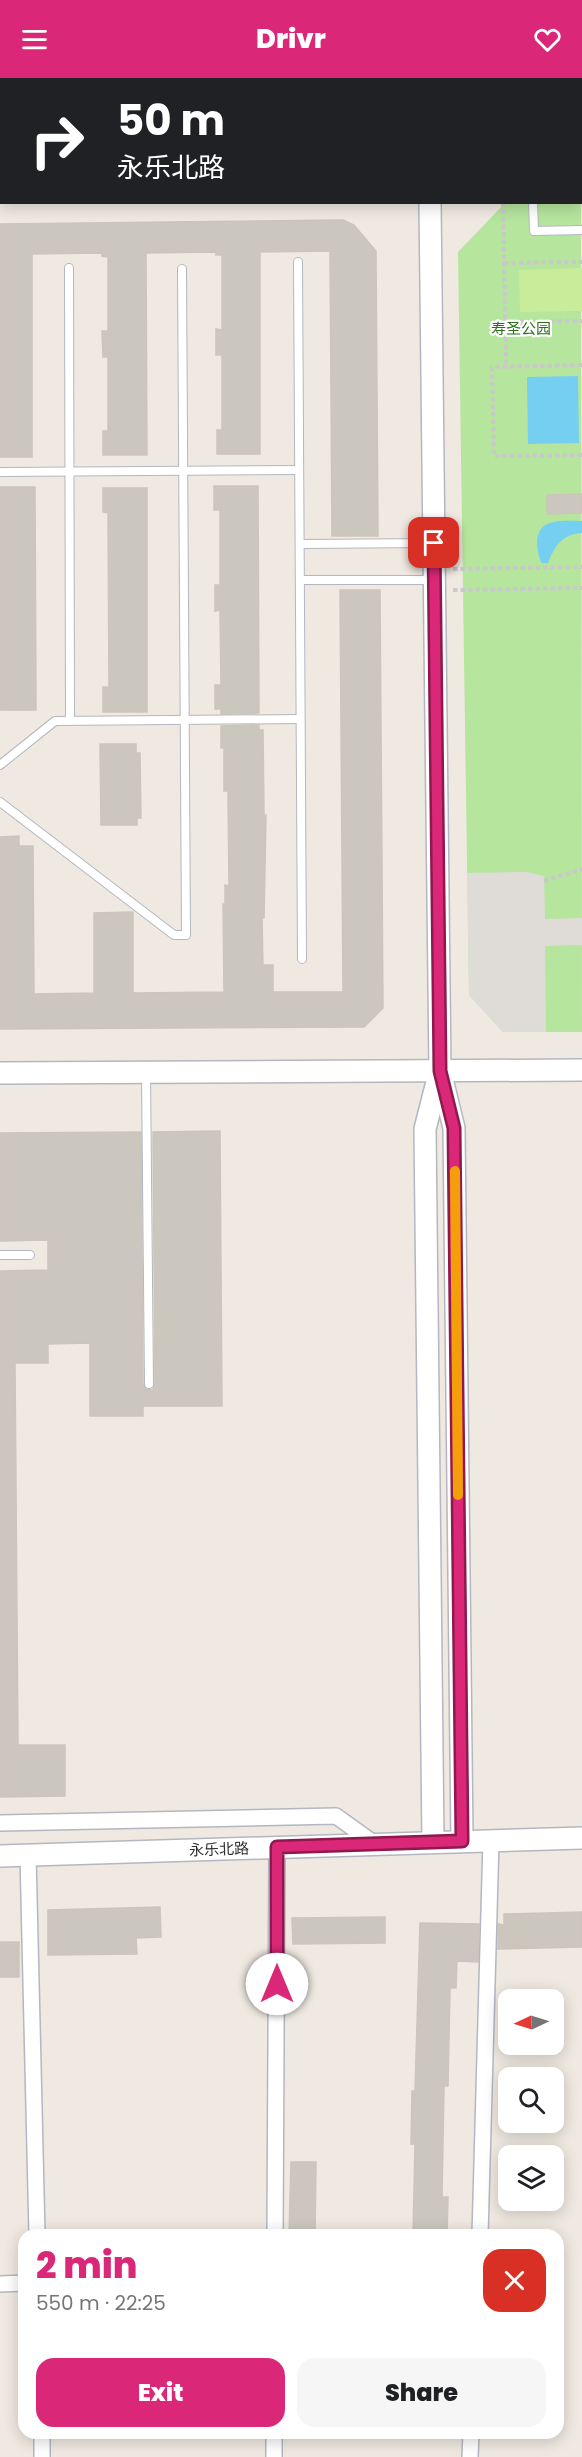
<!DOCTYPE html>
<html lang="en">
<head>
<meta charset="utf-8">
<style>
  body { margin:0; font-family:Poppins,"Noto Sans SC",sans-serif; background:#f6f6f6; color:#202124; height:100vh; display:flex; flex-direction:column; font-size:22px; white-space:nowrap }
  * { box-sizing:border-box; margin:0 }
  p { font-size:20px; color:#757577 }
  .icon { flex:none; width:33px; height:33px; fill:none; stroke:currentColor; stroke-width:2; stroke-linecap:round; stroke-linejoin:round }
  .map { position:relative; flex:1; overflow:hidden }
  .details { position:absolute; left:18px; top:2151px; width:546px; height:210px; display:flex; flex-direction:column; background:#fff; border-radius:18px; box-shadow:0 3px 15px #0003 }
  .details>* { flex:none }
  .hud { position:absolute; left:0px; top:0px; width:582px; height:126px; box-shadow:0 3px 15px #0003; background:#202124; color:#fff; overflow:hidden }
  .needle { width:39px; rotate:266deg }
  .buttons { position:absolute; left:498px; top:1911px; display:grid; gap:12px }
  .buttons a { display:grid; place-items:center; width:66px; height:66px; border-radius:12px; background:#fff; box-shadow:0 3px 15px #0003; font-size:30px }
  .pin { position:absolute; display:grid; place-items:center; width:51px; height:51px; color:#fff; margin:-26px; border-radius:12px; box-shadow:0 3px 9px #0006 }
  .me { position:absolute; width:66px; margin:-33px; rotate:0deg; stroke-linejoin:round; filter:drop-shadow(0 0 4px #0008) }
  .turn { display:flex; align-items:center; gap:21px; height:126px; padding:0 18px; font-size:27px }
  .turn .icon { width:78px; height:78px; stroke-width:2.5 }
  .turn b { display:block; font-size:42px; line-height:51px }
  .round { display:grid; place-items:center; flex:none; width:63px; height:63px; border-radius:18px; background:#f6f6f6 }
  .head { display:flex; align-items:center; justify-content:space-between; height:102px; padding:0 18px }
  h1 { font-size:36px; font-weight:800; line-height:45px; color:#db2777 }
  .button { display:flex; gap:12px; margin-top:auto; padding:12px 18px }
  .button a { flex:1; height:69px; border-radius:18px; background:#db2777; color:#fff; font-size:24px; font-weight:800; line-height:69px; text-align:center }
  .button a+a { background:#f6f6f6; color:#202124 }
  header { display:flex; justify-content:space-between; align-items:center; height:78px; padding:0 18px; background:#db2777; color:#fff; font-size:27px; font-weight:800 }
  .map>svg:first-child { display:block }
  .green { fill:#b6e59e }
  .pitch { fill:#c9ec9a }
  .plaza { fill:#dfdcd8 }
  .water { fill:#75cff0 }
  .building { fill:#cbc7bf; stroke:#cbc5ba; stroke-width:1.5 }
  .lines { fill:none; stroke-linecap:round; stroke-linejoin:round }
  .lane-casing { stroke:#b4b7c1; stroke-width:10 }
  .street-casing { stroke:#b4b7c1; stroke-width:18 }
  .secondary-casing { stroke:#b4b7c1; stroke-width:24 }
  .path { stroke:#c9c9c9; stroke-width:4; stroke-dasharray:4.5 3; stroke-linecap:butt }
  .lane { stroke:#fff; stroke-width:8 }
  .street { stroke:#fff; stroke-width:15 }
  .secondary { stroke:#fff; stroke-width:21 }
  .route-casing { stroke:#8e194d; stroke-width:15 }
  .route { stroke:#db2777; stroke-width:10 }
  .slow { stroke:#f59e0b; stroke-width:10 }
  .labels { text-anchor:middle; dominant-baseline:central; stroke-width:4.5; stroke-linejoin:round; paint-order:stroke }
  .park-label { font-size:15px; fill:#2c6e1b; stroke:#fff }
  .street-label { font-size:15px; fill:#2e2e2e; stroke:#fff }
</style>
</head>
<body>
<header><svg class="icon" aria-label="menu" viewBox="0 0 24 24"><path d="M4 6h16M4 12h16M4 18h16"/></svg>Drivr<svg class="icon" aria-label="heart" viewBox="0 0 24 24"><path d="M12 20l-8-8c-3-5 5-10 8-4 3-6 11-1 8 4z"/></svg></header>
<div class="map">
<svg width="582" height="2379" viewBox="0 0 582 2379">
  <rect width="100%" height="100%" fill="#efe9e1"/>
  <polygon class="green" points="581,121 582,954 503,954 469,917 458,174 505,125 580,124"/>
  <polygon class="pitch" points="582,190 582,233 520,234 519,192"/>
  <polygon class="plaza" points="526,794 544,798 545,841 582,840 582,867 545,868 546,954 503,954 469,917 467,795"/>
  <g class="water">
    <polygon points="578,298 579,365 528,366 527,299"/>
    <path d="M582,443V455C562,456 555,468 548,485H542C538,479 538,472 537,466C537,439 562,443 582,443Z"/>
  </g>
  <g class="building">
    <polygon points="343,142 354,147 376,173 378,458 332,458 330,173 260,174 260,376 217,376 217,352 222,352 222,277 216,277 216,251 222,252 222,177 216,177 216,174 146,175 147,377 103,377 103,353 108,353 108,279 103,279 102,253 108,253 108,179 102,178 102,175 32,176 32,379 0,379 0,146"/>
    <polygon points="214,408 258,408 259,635 221,636 221,631 215,631 215,607 221,607 220,532 215,533 215,507 220,507 220,432 214,432"/>
    <polygon points="0,409 35,409 36,632 0,632"/>
    <polygon points="103,410 147,410 147,634 103,634 103,609 109,609 108,435 103,434"/>
    <polygon points="582,416 582,435 547,436 547,417"/>
    <polygon points="340,512 380,512 383,930 364,949 0,951 0,759 19,758 19,768 33,768 34,916 94,915 94,835 133,834 133,915 224,914 223,826 225,826 225,807 229,808 228,713 224,713 224,670 221,670 221,648 259,647 259,652 263,652 264,738 266,737 264,840 262,840 263,887 273,887 273,914 343,914"/>
    <polygon points="100,666 136,666 136,675 140,675 141,740 137,740 137,747 101,747"/>
    <polygon points="220,1053 222,1328 143,1328 143,1338 90,1338 90,1265 48,1266 48,1285 15,1285 18,1667 65,1667 65,1718 0,1719 0,1193 48,1192 48,1162 0,1163 0,1055 141,1054 143,1306 148,1312 153,1311 155,1306 153,1054"/>
    <polygon points="160,1829 161,1859 136,1860 137,1876 48,1877 48,1832"/>
    <polygon points="582,1834 582,1869 498,1871 498,1846 504,1847 504,1836"/>
    <polygon points="385,1839 385,1865 293,1866 292,1840"/>
    <polygon points="420,1845 479,1846 478,1884 457,1883 456,1910 450,1910 448,2008 444,2008 442,2119 448,2119 447,2157 413,2157 415,2066 411,2066 412,2013 415,2013"/>
    <rect x="0" y="1864" width="19" height="35"/>
    <polygon points="291,2084 316,2084 315,2157 289,2157"/>
  </g>
  <g class="lines">
    <g class="lane-casing">
      <g id="lane">
        <polyline points="116,0 116,2"/>
        <polyline points="226,0 226,2"/>
        <polyline points="305,0 305,2"/>
        <polyline points="533,124 534,153 582,152"/>
        <polyline points="298,184 302,881"/>
        <polyline points="69,190 70,642"/>
        <polyline points="0,394 299,392"/>
        <polyline points="300,466 433,465"/>
        <polyline points="300,502 433,502"/>
        <polyline points="0,687 55,643 300,641"/>
        <polyline points="0,724 174,857 186,857 182,191"/>
        <polyline points="146,995 149,1306"/>
        <polyline points="0,1177 30,1177"/>
      </g>
    </g>
    <g class="street-casing">
      <g id="street">
        <polyline points="0,1745 336,1738 375,1766"/>
        <polyline points="28,1777 37,2157"/>
        <polyline points="275,2157 277,1769"/>
        <polyline points="480,2157 491,1762"/>
        <polyline points="0,2206 24,2205"/>
        <polyline points="42,2355 42,2379"/>
        <polyline points="274,2379 274,2355"/>
        <polyline points="470,2379 471,2355"/>
      </g>
    </g>
    <g class="secondary-casing">
      <g id="secondary">
        <polyline points="428,0 428,2"/>
        <polyline points="580,83 582,83"/>
        <polyline points="0,95 2,95"/>
        <polyline points="430,124 440,993 454,1050 462,1763"/>
        <polyline points="0,995 582,992"/>
        <polyline points="433,1764 425,1051 439,996"/>
        <polyline points="0,1778 582,1760"/>
      </g>
    </g>
    <g class="path">
      <polyline points="580,115 582,115"/>
      <polyline points="503,124 506,289"/>
      <polyline points="504,185 582,184"/>
      <polyline points="505,244 582,243"/>
      <polyline points="582,287 492,289 494,378 582,377"/>
      <polyline points="453,491 582,489"/>
      <polyline points="453,512 582,510"/>
      <polyline points="544,803 582,791"/>
    </g>
    <use href="#lane" class="lane"/>
    <use href="#street" class="street"/>
    <use href="#secondary" class="secondary"/>
  </g>
  <g class="lines">
    <g class="route-casing">
      <polyline id="route" points="277,1906 277,1769 462,1763 454,1050 440,993 434,465"/>
    </g>
    <use href="#route" class="route"/>
    <polyline class="slow" points="455,1093 458,1417"/>
  </g>
  <g class="labels">
    <g class="park-label">
      <text x="521" y="250">寿圣公园</text>
    </g>
    <g class="street-label">
      <text transform="translate(219 1771) rotate(-2)">永乐北路</text>
    </g>
  </g>
</svg>
<div class="buttons">
<a><svg class="needle" viewBox="-14 -14 28 28"><path d="M0-13l5 13h-10z" fill="#e53935"/><path d="M0 13l5-13h-10z" fill="#757577"/></svg></a>
<a><svg class="icon" aria-label="search" viewBox="0 0 24 24"><circle cx="10" cy="10" r="6"/><path d="M15 15l6 6"/></svg></a>
<a><svg class="icon" aria-label="layers" viewBox="0 0 24 24"><path d="M12 4l9 5-9 5-9-5zM3 14l9 5 9-5"/></svg></a>
</div>
<div class="pin" style="left:434px;top:465px;background:#d93025"><svg class="icon" aria-label="arrive" viewBox="0 0 24 24"><path d="M6 21V4h12l-3 4 3 4H6"/></svg></div>
<svg class="me" style="left:277px;top:1906px" viewBox="-20 -20 40 40"><circle r="19" fill="#fff"/><path d="M0-13L10 11 0 6-10 11z" fill="#db2777"/></svg>
<div class="hud">
<div class="turn"><svg class="icon" aria-label="right" viewBox="0 0 24 24"><path d="M7 20v-9h11M14 6l5 5-5 5"/></svg><div><b>50 m</b>永乐北路</div></div>
</div>
<section class="details">
<div class="head"><div><h1>2 min</h1><p>550 m · 22:25</p></div><a class="round" style="background:#d93025;color:#fff"><svg class="icon" aria-label="close" viewBox="0 0 24 24"><path d="M6 6l12 12M18 6L6 18"/></svg></a></div>
<div class="button"><a>Exit</a><a>Share</a></div>
</section>
</div>
</body>
</html>
